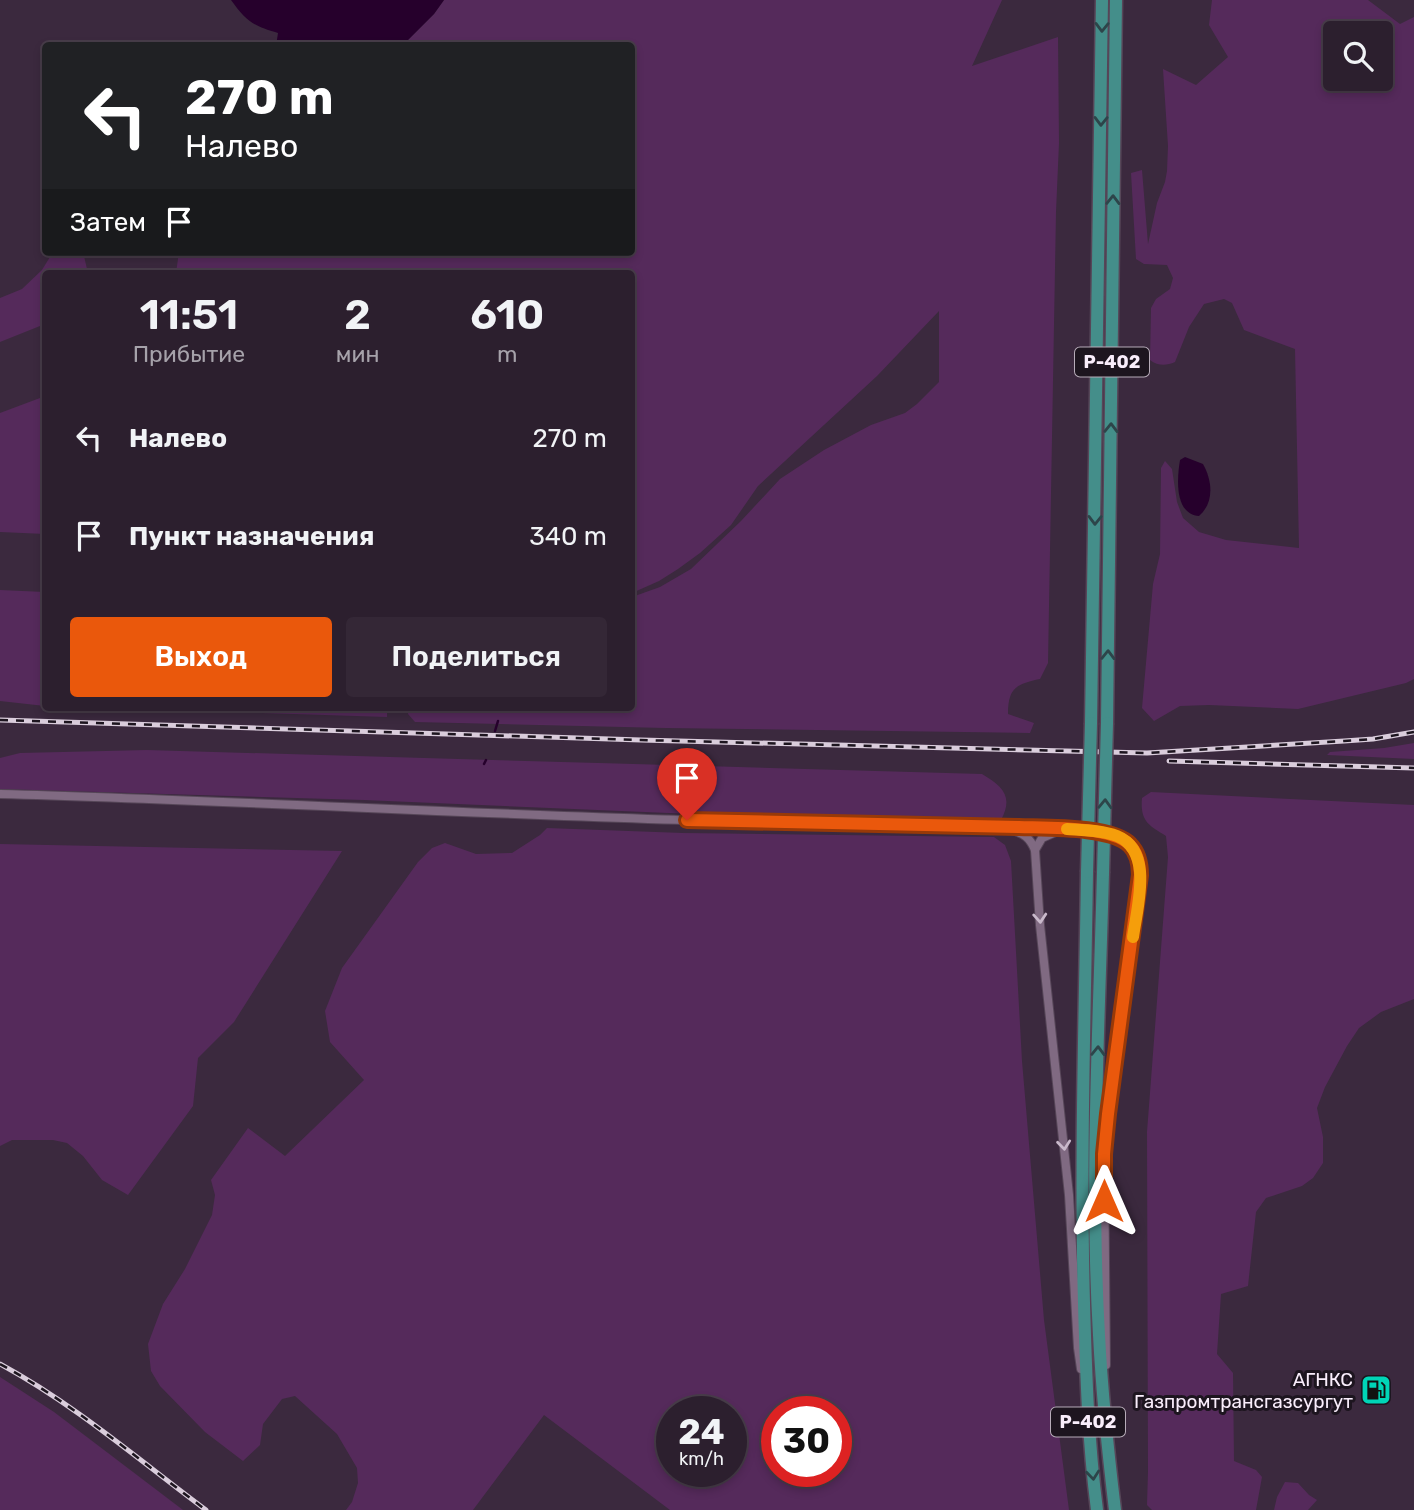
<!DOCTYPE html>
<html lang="ru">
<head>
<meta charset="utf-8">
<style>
  body { margin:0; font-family:Rubik,sans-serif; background:#342736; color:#f1f3f6; height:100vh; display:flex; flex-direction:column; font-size:26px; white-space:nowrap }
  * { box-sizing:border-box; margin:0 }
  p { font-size:23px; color:#a6a2aa }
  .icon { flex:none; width:38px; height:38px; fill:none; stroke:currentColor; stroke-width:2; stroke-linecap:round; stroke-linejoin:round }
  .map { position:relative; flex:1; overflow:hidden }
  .sheet { position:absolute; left:42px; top:270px; width:593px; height:441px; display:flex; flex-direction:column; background:#2c1f2e; border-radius:7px; box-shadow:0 4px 10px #0003,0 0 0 2px #483d4a }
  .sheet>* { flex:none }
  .banner { position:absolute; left:42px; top:42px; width:593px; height:214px; border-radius:7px; box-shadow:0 4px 10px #0003,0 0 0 2px #483d4a; background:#202124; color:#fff; overflow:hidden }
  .fabs { position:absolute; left:1323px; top:21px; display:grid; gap:14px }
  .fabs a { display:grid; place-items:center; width:70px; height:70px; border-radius:7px; background:#2c1f2e; box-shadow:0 4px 10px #0003,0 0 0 2px #483d4a; font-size:35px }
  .speed { position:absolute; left:656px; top:1396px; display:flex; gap:14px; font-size:35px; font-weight:700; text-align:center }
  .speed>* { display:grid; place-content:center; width:91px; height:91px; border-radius:50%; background:#2c1f2e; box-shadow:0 4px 10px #0003,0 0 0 2px #483d4a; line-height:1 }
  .speed small { font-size:18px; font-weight:400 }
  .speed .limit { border:10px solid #d22; background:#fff; color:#111 }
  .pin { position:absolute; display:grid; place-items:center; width:60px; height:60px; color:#fff; margin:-72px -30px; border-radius:50% 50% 50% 0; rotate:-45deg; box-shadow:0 0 7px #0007 }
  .pin .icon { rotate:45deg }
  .me { position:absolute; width:77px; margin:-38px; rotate:0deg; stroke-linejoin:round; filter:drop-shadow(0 0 5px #0008) }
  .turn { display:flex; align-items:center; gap:24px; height:147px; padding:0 28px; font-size:32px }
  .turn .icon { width:91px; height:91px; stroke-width:2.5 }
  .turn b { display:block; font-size:49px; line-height:60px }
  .then { display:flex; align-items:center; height:66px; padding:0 28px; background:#0003; gap:14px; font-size:26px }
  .eta { display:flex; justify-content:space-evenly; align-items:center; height:119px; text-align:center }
  .eta b { font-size:42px; font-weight:600; line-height:49px }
  .action { display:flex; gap:14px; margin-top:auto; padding:14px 28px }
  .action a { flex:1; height:80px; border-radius:7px; background:#ea580c; color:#fff; font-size:28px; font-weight:600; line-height:80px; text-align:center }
  .action a+a { background:#342736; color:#f1f3f6 }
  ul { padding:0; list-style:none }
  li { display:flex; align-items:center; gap:21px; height:98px; padding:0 28px }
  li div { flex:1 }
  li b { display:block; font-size:26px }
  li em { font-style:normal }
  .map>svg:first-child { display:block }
  .green { fill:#552a5b; fill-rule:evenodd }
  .water { fill:#26002c }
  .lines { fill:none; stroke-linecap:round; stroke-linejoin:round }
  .stream { stroke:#26002c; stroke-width:2.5 }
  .street-casing { stroke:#564658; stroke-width:10 }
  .primary-casing { stroke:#564658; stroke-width:15 }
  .street { stroke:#806a82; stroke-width:8 }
  .primary { stroke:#448e8a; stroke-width:12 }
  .rail-casing { stroke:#dacddc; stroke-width:5 }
  .rail { stroke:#1d151f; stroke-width:2.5; stroke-dasharray:8; stroke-linecap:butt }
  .primary-bridge-casing { stroke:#564658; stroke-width:15; stroke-linecap:butt }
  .primary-bridge { stroke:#448e8a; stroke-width:12 }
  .oneway { stroke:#2d454a }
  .oneway2 { stroke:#c9b9cb }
  .route-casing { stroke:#983908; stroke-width:18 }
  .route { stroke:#ea580c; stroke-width:12 }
  .slow { stroke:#f59e0b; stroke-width:12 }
  .labels { text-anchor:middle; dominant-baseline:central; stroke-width:6; stroke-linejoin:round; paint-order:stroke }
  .shield { fill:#1d151f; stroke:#b7acb9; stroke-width:2 }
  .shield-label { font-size:18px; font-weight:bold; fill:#f9edfb }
  .poi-label { font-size:19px; fill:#f9edfb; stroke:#1d151f; text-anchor:end }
</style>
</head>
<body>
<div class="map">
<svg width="1414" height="1510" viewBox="0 0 1414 1510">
  <rect width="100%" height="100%" fill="#3b293e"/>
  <g class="green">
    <path d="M444,0H1002L972,66L1058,37L1059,143L1056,212L1048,663L1040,679C1016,684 1008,688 1008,714L1034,723L1030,733L665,728L415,722L408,714L409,707H632V597L660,587L691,569L741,521L780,479L824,450L871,425L905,413L917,404L939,382V311L877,376L758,486L731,525L700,553L678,569L659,581L632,593V273H176L179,252H632V46L403,45L434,14Z"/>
    <path d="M1212,0H1368L1400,24L1414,17V679L1406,683L1298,709L1209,705L1180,706L1154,721L1142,708L1153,584L1160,554L1161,468L1165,461L1172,469L1177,502L1183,518L1199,532L1226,540L1299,548L1295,349L1244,330L1232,303L1224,299L1204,304L1189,327L1175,362C1166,366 1158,366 1150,360L1151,308L1156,299L1170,289L1173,278L1167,265L1144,264L1136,259L1131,173L1142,170L1148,244L1157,203L1165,182L1167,171L1168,146L1163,69L1196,85L1228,57L1209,25ZM1335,33H1381V79H1335Z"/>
    <polygon points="53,252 83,252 88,273 46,273 45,324 0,342 0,298 22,289 42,270"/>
    <polygon points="45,397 45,534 0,532 0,413 40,398"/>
    <polygon points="0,590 45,592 45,706 0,701"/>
    <polygon points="73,707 387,707 387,717"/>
    <polygon points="1414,743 1414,759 1327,755 1330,752 1384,748"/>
    <path d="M147,750L982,774C1002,786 1014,796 1001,820L809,819L364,800L0,789V758L20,753Z"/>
    <path d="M1151,792L1414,805V999L1381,1012L1359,1028L1347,1046L1325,1087L1317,1108L1323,1137V1163L1313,1178L1302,1186L1266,1198L1256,1212L1248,1286L1221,1294L1217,1354L1233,1373L1234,1461L1256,1470L1262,1477L1256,1510H1152L1147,1505L1148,1472L1147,1132L1168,857L1166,836C1148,825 1140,821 1142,798Z"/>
    <path d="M547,828L683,833L994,837L1005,845L1011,861L1022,1061L1044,1320L1069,1510H670L544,1415L473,1510H346L352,1502L358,1483L357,1468L337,1434L295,1396L282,1399L263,1424L260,1445L243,1461L205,1432L160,1386L151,1371L148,1344L163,1304L185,1269L212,1215L215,1195L211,1180L248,1128L285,1156L364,1080L330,1042L325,1011L342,968L418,862L432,848L445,843L476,854L512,853L540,835ZM672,1412H732V1472H672ZM777,1412H836V1472H777Z"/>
    <polygon points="0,844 342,851 234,1022 198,1058 193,1106 128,1195 102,1180 83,1156 67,1143 53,1140 12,1140 0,1146"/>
    <polygon points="0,1377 54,1412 183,1510 0,1510"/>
    <polygon points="1285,1482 1298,1483 1309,1495 1317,1500 1308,1510 1274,1510 1277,1497"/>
  </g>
  <g class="water">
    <path d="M231,0H444L434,14L403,45L276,46L278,33C253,26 246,21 231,0Z"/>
    <path d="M1185,457L1203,464C1212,480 1215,502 1199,516C1174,514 1177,478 1180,460Z"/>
  </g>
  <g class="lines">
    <g class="stream">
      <polyline points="495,731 498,721"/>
      <polyline points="484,764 486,760"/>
    </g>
    <g class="street-casing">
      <g id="street">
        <path d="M0,794C252,801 504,816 756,822C830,823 905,826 979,827C1006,827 1034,827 1061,829C1078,830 1097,830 1113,835C1133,841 1139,856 1141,875L1108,1114L1104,1154L1106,1365"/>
        <path d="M1011,830C1024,833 1030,838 1035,850L1040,925L1069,1195L1078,1348L1081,1369"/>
        <polyline points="1035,850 1042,838 1058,831"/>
      </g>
    </g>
    <g class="primary-casing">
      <g id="primary">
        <polyline points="1091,723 1102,0"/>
        <polyline points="1107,723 1116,0"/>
        <path d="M1087,872C1085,1016 1080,1159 1084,1303C1086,1372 1088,1441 1097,1510"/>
        <path d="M1103,873C1099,1026 1090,1181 1099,1335C1102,1394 1108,1452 1115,1510"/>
      </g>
    </g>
    <use href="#street" class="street"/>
    <use href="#primary" class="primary"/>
    <g class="rail-casing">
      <g id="rail">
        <polyline points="0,720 641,740 1147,753 1344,741 1373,739 1414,732"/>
        <polyline points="1169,761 1414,768"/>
        <path d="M0,1364C74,1404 139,1460 206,1510"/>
      </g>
    </g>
    <use href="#rail" class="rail"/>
    <g class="primary-bridge-casing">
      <g id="primary-bridge">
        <polyline points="1087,872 1091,723"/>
        <polyline points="1103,873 1107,723"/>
      </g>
    </g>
    <use href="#primary-bridge" class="primary-bridge"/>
  </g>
  <defs><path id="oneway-chevron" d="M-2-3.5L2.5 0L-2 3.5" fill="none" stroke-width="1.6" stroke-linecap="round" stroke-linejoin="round" transform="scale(1.75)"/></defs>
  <g class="oneway">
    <use href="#oneway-chevron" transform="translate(1102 27) rotate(91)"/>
    <use href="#oneway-chevron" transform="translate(1101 121) rotate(91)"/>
    <use href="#oneway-chevron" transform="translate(1113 200) rotate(-89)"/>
    <use href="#oneway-chevron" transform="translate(1111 428) rotate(-89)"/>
    <use href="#oneway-chevron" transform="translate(1095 520) rotate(91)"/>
    <use href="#oneway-chevron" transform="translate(1108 655) rotate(-89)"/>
    <use href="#oneway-chevron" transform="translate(1105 804) rotate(-88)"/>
    <use href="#oneway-chevron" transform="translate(1098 1051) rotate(-89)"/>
    <use href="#oneway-chevron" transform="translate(1093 1475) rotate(84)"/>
  </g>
  <g class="oneway2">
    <use href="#oneway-chevron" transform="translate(1040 918) rotate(86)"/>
    <use href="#oneway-chevron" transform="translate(1064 1145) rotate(84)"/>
  </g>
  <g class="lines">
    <g class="route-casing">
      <path id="route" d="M687,820L1019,827C1046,828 1112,826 1130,845C1138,853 1140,864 1140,875L1108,1114L1104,1154V1201"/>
    </g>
    <use href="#route" class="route"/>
    <path class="slow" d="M1067,829C1083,830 1102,830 1117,836C1154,851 1137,907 1133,937"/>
  </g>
  <defs>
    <g id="fuel-square" transform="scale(1.575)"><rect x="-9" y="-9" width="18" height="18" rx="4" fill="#00d5b7" stroke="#1d151f"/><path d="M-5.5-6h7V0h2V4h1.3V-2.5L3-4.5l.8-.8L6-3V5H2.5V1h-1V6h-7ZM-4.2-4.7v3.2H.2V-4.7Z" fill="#111"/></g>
  </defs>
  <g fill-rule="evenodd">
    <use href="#fuel-square" x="1376" y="1390"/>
  </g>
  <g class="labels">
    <g class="shield">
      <rect x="1075" y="347.5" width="74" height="29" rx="5"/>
      <rect x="1051" y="1407.5" width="74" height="29" rx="5"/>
    </g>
    <g class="shield-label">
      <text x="1112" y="362">Р-402</text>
      <text x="1088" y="1422">Р-402</text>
    </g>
    <g class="poi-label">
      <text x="1353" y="1379">АГНКС<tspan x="1353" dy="22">Газпромтрансгазсургут</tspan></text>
    </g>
  </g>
</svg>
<div class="fabs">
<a><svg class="icon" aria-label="search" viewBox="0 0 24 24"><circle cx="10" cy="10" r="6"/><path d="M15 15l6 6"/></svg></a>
</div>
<div class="speed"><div>24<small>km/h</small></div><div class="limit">30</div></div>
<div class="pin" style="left:687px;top:820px;background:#d93025"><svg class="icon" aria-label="arrive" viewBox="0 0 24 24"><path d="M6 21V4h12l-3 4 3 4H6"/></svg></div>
<svg class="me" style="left:1104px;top:1201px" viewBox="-20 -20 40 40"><path d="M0-17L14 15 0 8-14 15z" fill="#ea580c" stroke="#fff" stroke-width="4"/></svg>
<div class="banner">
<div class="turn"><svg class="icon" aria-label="left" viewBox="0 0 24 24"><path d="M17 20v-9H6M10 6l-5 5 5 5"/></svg><div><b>270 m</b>Налево</div></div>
<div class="then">Затем<svg class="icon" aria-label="arrive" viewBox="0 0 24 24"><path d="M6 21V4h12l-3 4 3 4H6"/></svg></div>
</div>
<section class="sheet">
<div class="eta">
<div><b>11:51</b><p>Прибытие</p></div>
<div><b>2</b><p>мин</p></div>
<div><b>610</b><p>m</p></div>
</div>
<ul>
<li><svg class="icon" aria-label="left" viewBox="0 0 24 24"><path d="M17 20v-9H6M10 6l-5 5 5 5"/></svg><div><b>Налево</b></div><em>270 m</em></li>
<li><svg class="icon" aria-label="arrive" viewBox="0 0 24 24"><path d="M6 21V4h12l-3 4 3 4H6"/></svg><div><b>Пункт назначения</b></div><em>340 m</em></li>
</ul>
<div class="action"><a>Выход</a><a>Поделиться</a></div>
</section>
</div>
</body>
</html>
